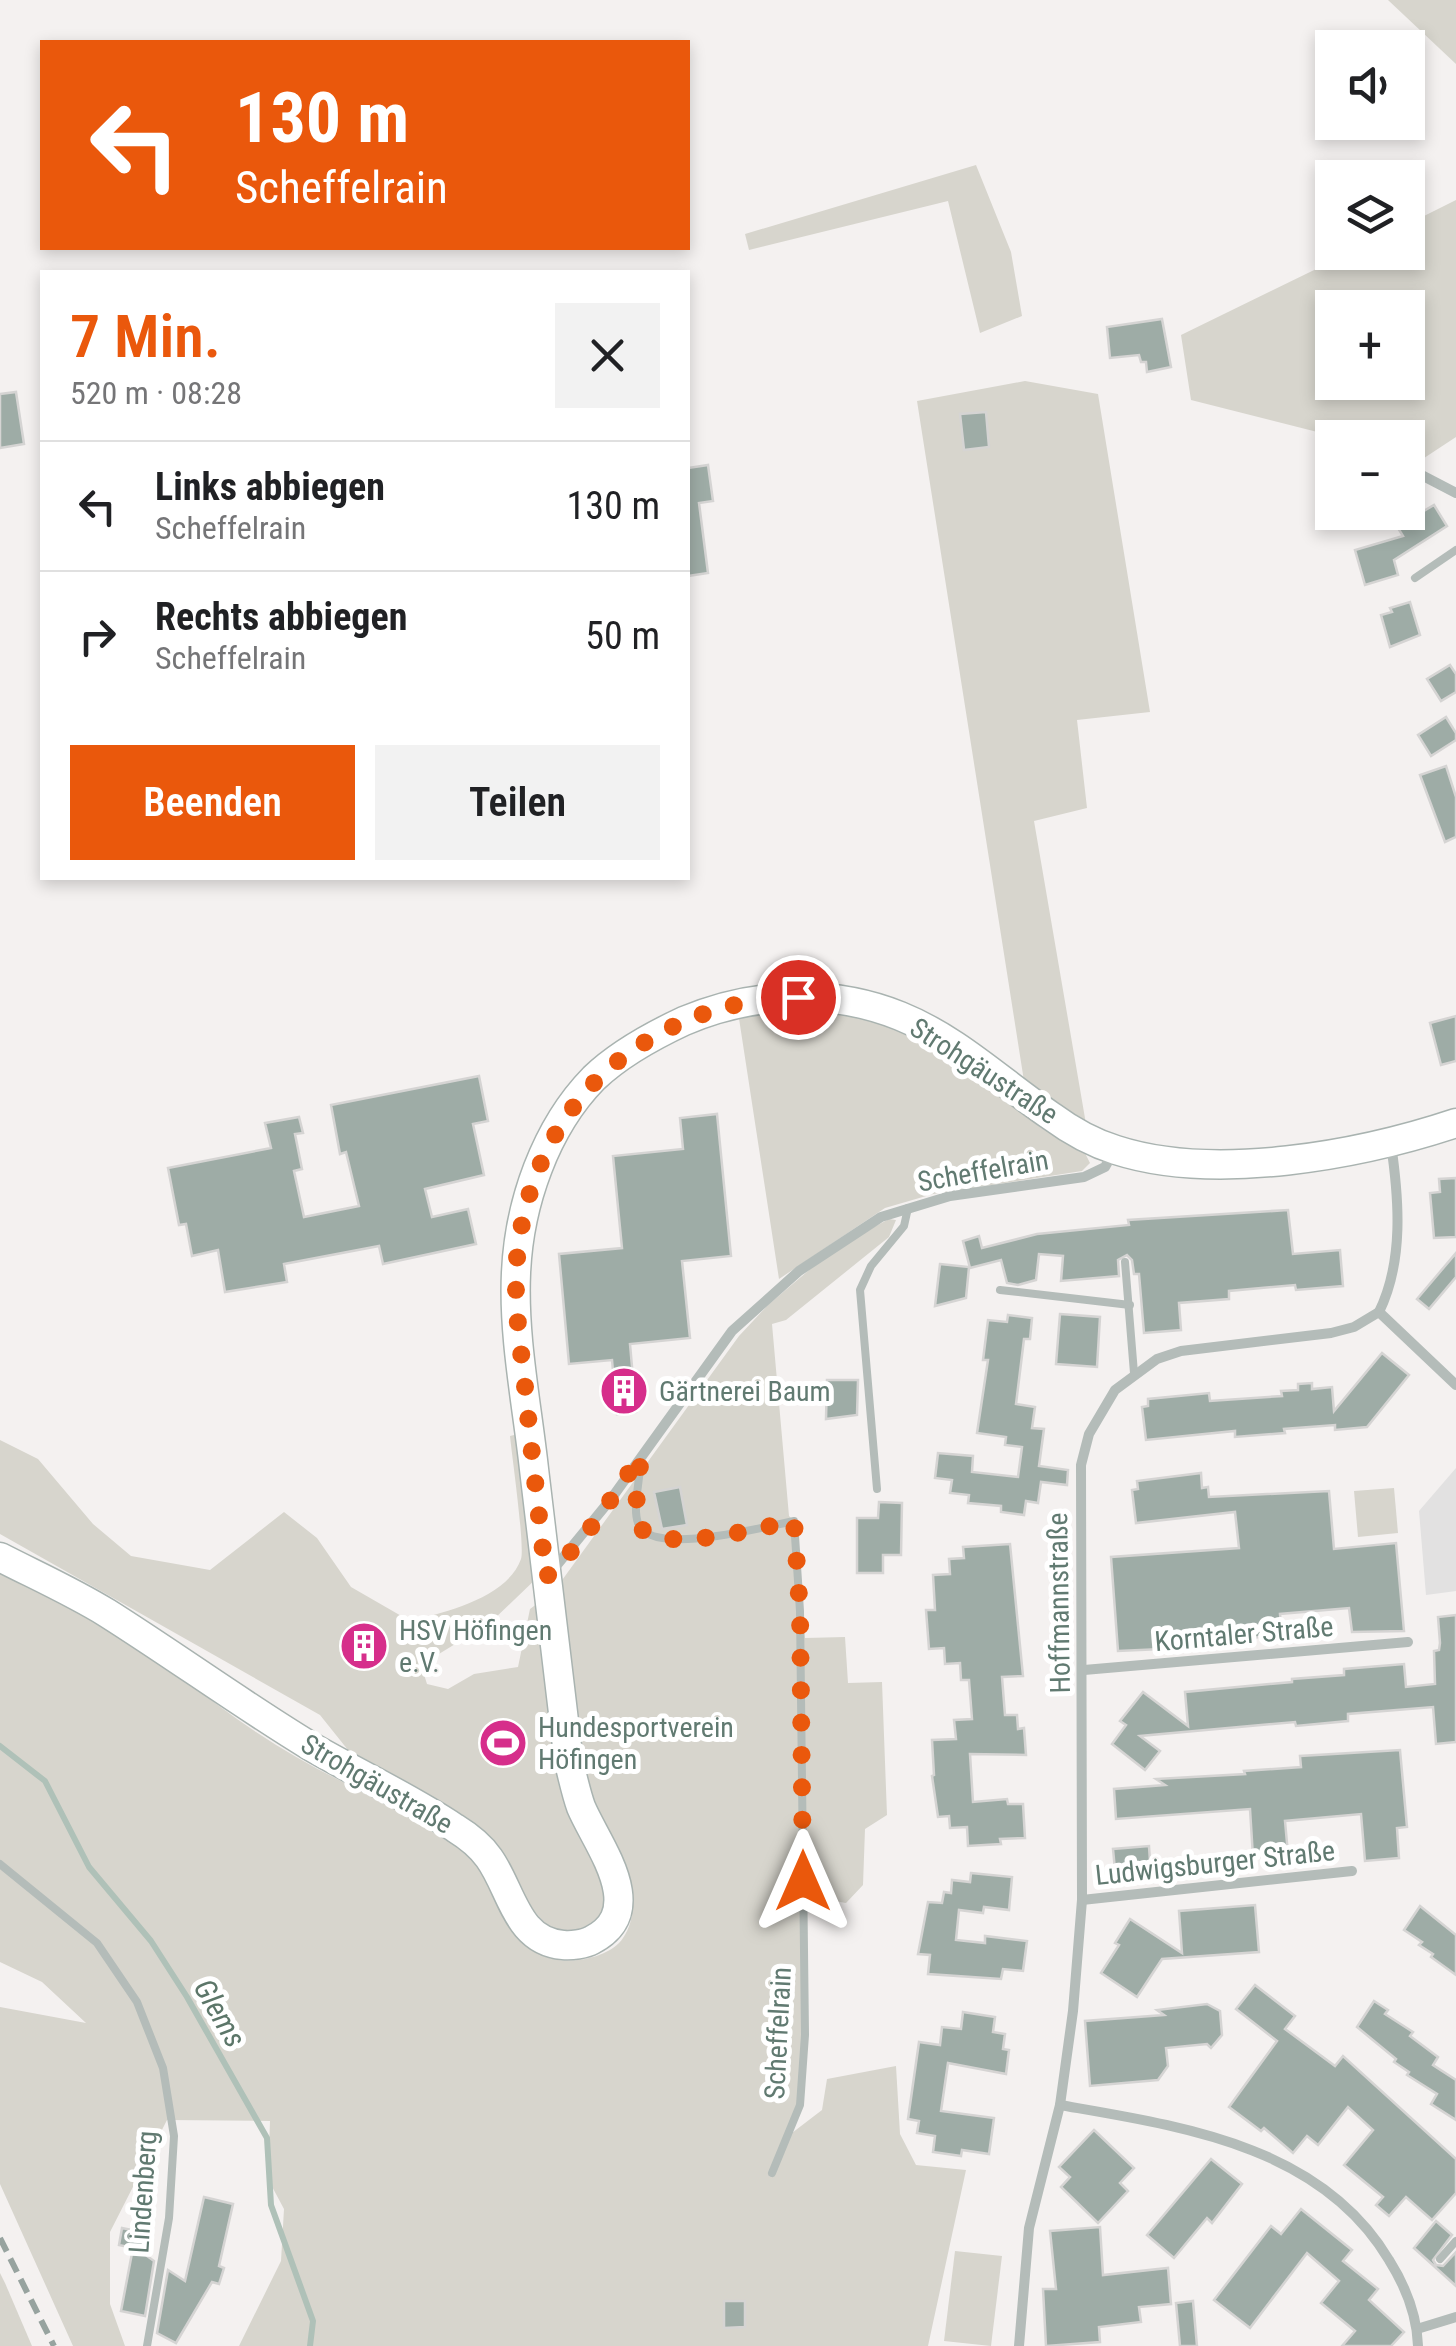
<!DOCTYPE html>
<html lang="de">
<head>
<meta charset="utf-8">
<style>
  body { margin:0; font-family:"Roboto Condensed",sans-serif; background:#f2f2f2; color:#202124; height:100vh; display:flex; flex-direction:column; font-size:38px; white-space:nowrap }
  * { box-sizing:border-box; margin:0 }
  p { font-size:32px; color:#757577 }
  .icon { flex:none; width:55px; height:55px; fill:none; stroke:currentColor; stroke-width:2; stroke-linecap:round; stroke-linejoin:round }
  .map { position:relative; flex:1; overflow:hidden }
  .sheet { position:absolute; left:40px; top:270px; width:650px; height:610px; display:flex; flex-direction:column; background:#fff; border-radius:0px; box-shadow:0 5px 15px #0003 }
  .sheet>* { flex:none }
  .guide { position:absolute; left:40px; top:40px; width:650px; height:210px; border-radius:0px; box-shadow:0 5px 15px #0003; background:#ea580c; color:#fff; overflow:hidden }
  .fabs { position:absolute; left:1315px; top:30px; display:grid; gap:20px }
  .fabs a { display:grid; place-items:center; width:110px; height:110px; border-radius:0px; background:#fff; box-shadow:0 5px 15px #0003; font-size:50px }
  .pin { position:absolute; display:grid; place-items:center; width:85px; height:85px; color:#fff; margin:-42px; border:5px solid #fff; border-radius:50%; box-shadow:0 2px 10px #0007 }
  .me { position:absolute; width:110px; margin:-55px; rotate:0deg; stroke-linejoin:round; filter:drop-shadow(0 0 8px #0008) }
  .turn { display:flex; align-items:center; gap:35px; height:210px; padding:0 30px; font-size:45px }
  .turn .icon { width:130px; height:130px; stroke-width:2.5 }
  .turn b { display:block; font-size:70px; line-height:85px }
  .round { display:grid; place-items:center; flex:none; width:105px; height:105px; border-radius:0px; background:#f2f2f2 }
  .summary { display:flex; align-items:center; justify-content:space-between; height:170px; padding:0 30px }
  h1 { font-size:60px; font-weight:600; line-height:75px; color:#ea580c }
  .action { display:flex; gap:20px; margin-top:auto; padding:20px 30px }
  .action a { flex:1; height:115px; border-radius:0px; background:#ea580c; color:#fff; font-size:40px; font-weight:600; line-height:115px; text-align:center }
  .action a+a { background:#f2f2f2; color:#202124 }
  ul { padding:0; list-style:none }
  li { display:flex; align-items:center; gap:30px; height:130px; padding:0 30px; border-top:2px solid #e0e0e0 }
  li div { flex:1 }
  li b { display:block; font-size:38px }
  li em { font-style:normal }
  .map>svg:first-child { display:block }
  .built { fill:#e2e1e1 }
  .green { fill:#d7d5cd; fill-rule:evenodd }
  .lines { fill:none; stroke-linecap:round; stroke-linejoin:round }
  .stream { stroke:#afc1b8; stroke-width:6 }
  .building { fill:#9eaca6; stroke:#d5d4d3; stroke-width:2.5 }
  .secondary-casing { stroke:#a9b3b0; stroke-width:31 }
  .service { stroke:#b4bcb9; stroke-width:8 }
  .minor { stroke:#b4bcb9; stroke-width:10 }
  .secondary { stroke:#fff; stroke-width:28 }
  .rail { stroke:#97a39f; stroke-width:6; stroke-dasharray:15 8; stroke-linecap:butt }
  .route { stroke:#ea580c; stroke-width:18; stroke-dasharray:0 32.4 }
  .labels { text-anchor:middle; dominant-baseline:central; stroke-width:10; stroke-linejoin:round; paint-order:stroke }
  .street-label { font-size:28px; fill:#617a71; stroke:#fff }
  .poi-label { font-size:28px; fill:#617a71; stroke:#fff; text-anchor:start }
  .water-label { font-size:30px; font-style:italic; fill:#5c7669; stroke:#fff }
</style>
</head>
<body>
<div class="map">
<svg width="1456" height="2346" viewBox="0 0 1456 2346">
  <rect width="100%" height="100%" fill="#f4f1f0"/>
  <polygon class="built" points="1456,1468 1456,1591 1426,1595 1419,1511"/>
  <g class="green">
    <polygon points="1388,0 1456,0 1456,64"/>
    <polygon points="976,165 1011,252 1022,316 980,333 948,201 749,250 745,234"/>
    <path d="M1456,200V437L1415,464L1408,462V438L1337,437L1191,400L1181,335L1349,253L1408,252V224ZM1332,308H1408V382H1332Z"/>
    <polygon points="1025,381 1098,394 1150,712 1077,720 1087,808 1034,821 1086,1124 1024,1081 917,401"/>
    <polygon points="767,1006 872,1017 960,1059 1041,1125 1085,1153 1090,1163 1082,1171 933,1194 885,1208 779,1279 738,1012"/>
    <path d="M889,1219L896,1220L889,1237L786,1320L772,1324L789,1516L794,1521L805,1638L845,1637L848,1683L882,1682L887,1815L865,1829L863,1885L846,1903L805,1896L800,2105L788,2136L822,2110L827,2079L896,2066L900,2134L916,2165L966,2170L928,2346H239L281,2261L284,2209L268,2179L270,2121L167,2120L110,2232V2304L125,2346H73L0,2184V2007L86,2023L42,1982L0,1962V1568C34,1586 70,1601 102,1620C156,1654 203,1697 256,1732C296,1759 339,1781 383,1801C405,1812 431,1820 452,1833C500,1864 501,1939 546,1957C568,1966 610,1958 623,1938C655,1892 597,1821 582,1775L560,1583L739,1336L768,1305L835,1248Z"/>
    <path d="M522,1433L539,1576L491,1622L421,1665L427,1684L448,1689L474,1674L518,1667L530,1609L542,1600L608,1875L605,1908L597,1922L581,1932L562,1933L548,1926L527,1904L501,1857L364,1770L320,1715L0,1534V1440L38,1459L93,1524L131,1556L210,1570L284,1512L317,1538L351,1587L410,1621C445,1612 507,1598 521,1559C525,1547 512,1456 510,1436Z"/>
    <polygon points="1394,1488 1398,1533 1358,1537 1354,1491"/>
    <polygon points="955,2251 1002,2256 991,2346 944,2341"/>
    <polygon points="0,2273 5,2283 32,2346 0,2346"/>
  </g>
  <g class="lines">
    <polyline class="stream" points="0,1746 45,1781 89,1867 151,1941 187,1997 267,2138 271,2205 313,2321 310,2346"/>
  </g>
  <g class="building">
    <polygon points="1162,319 1171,367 1147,372 1146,362 1141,362 1139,355 1110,358 1107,327"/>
    <polygon points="16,392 24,444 0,448 0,394"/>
    <polygon points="986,412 989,447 964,450 960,414"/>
    <polygon points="708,465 713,501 699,503 708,573 688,576 688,468"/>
    <polygon points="1434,505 1447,526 1394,560 1398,575 1365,585 1355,550 1403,536 1388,512 1422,512"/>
    <polygon points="1410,602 1420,635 1390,647 1381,615 1392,612 1390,608"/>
    <polygon points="1450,665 1456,674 1456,692 1441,701 1427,679"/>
    <polygon points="1446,717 1456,733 1456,740 1431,756 1418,735"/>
    <polygon points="1446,766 1456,797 1456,837 1445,842 1420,775"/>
    <polygon points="1456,1016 1456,1061 1441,1065 1430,1023"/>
    <polygon points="479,1076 488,1121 473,1124 484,1175 425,1189 432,1217 468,1209 476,1244 383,1264 379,1246 284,1264 287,1282 225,1292 218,1250 192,1256 186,1224 179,1225 168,1168 271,1148 265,1123 299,1117 303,1133 295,1134 302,1169 294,1171 304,1217 359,1206 346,1152 340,1154 331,1105"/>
    <polygon points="717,1114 731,1256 682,1261 690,1338 630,1344 636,1412 617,1414 612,1360 569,1364 559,1254 622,1248 613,1156 683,1149 680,1118"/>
    <polygon points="1456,1178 1456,1237 1434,1238 1430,1193 1440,1192 1439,1179"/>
    <polygon points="1288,1210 1293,1254 1340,1250 1343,1286 1296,1290 1295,1285 1229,1291 1229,1299 1179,1303 1181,1330 1144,1333 1139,1274 1134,1274 1132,1260 1127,1255 1118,1260 1119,1276 1061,1281 1063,1256 1039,1254 1036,1280 1018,1285 1007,1283 1001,1260 970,1268 963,1241 979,1236 982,1248 1037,1234 1129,1225 1128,1220"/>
    <polygon points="1456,1253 1456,1277 1429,1309 1417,1299"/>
    <polygon points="940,1264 969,1267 966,1298 935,1306"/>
    <polygon points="1060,1314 1100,1317 1097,1367 1056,1364"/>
    <polygon points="1008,1315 1032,1318 1030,1339 1024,1339 1016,1404 1035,1407 1032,1428 1044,1429 1039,1466 1068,1470 1067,1485 1041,1482 1038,1503 1026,1501 1024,1515 1001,1512 1001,1506 968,1503 969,1495 950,1493 952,1480 935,1478 938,1453 973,1456 972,1472 1018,1477 1022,1447 1005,1445 1006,1437 977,1433 988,1360 983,1360 988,1320 1007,1322"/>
    <polygon points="1382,1353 1409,1375 1367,1427 1335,1430 1335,1425 1284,1429 1285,1433 1235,1437 1235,1431 1146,1440 1142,1407 1148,1406 1148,1399 1209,1393 1210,1401 1282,1396 1281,1391 1298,1390 1298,1384 1312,1383 1312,1389 1332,1387 1334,1411"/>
    <polygon points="827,1380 858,1380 857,1415 826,1419"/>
    <polygon points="1201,1473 1202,1488 1208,1487 1209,1497 1329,1491 1334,1549 1396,1543 1404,1631 1352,1632 1349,1608 1280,1614 1282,1635 1228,1640 1229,1646 1118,1651 1111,1557 1239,1548 1235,1512 1136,1523 1132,1490 1138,1489 1137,1481"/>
    <polygon points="680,1487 687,1525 662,1529 654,1492"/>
    <polygon points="879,1502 902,1503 901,1555 883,1555 883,1573 857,1573 857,1518 878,1518"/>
    <polygon points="1010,1544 1023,1676 1002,1677 1005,1715 1017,1715 1018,1729 1024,1728 1026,1755 970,1754 973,1802 1007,1799 1008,1804 1023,1804 1025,1838 1000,1839 1001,1844 968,1846 967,1827 950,1828 949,1816 938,1817 932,1776 934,1775 932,1740 956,1739 954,1720 972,1719 969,1680 961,1680 960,1663 945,1664 944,1648 929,1649 926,1610 935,1610 933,1575 950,1574 949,1559 964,1558 963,1547"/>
    <polygon points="1456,1615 1456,1742 1436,1744 1433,1707 1348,1714 1348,1721 1296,1726 1295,1722 1140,1736 1160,1751 1145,1770 1112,1744 1126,1725 1120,1721 1143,1692 1188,1726 1185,1692 1292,1682 1292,1679 1344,1675 1344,1669 1404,1664 1406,1687 1435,1684 1434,1651 1439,1650 1440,1643 1438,1617"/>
    <polygon points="349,1631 384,1641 378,1661 344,1651"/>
    <polygon points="1400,1750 1407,1827 1397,1828 1399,1858 1365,1861 1361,1814 1285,1821 1288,1854 1253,1857 1250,1809 1116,1819 1114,1789 1165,1785 1156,1779 1245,1774 1244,1771 1301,1767 1300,1756"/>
    <polygon points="1149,1846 1151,1877 1116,1880 1113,1849"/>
    <polygon points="971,1873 1012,1877 1009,1910 984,1907 983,1913 959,1910 956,1940 985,1943 985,1936 1027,1941 1023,1971 1003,1969 1001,1979 928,1974 930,1955 918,1954 928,1902 942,1903 944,1892 951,1893 952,1880 970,1882"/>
    <polygon points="1255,1905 1259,1952 1162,1959 1137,1997 1101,1973 1119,1945 1115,1943 1130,1919 1182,1953 1179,1911"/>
    <polygon points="1420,1906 1456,1935 1456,1975 1431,1957 1433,1954 1419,1945 1422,1942 1404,1930"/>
    <polygon points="1255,1985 1295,2016 1285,2029 1335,2066 1343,2056 1456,2159 1456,2193 1432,2220 1406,2197 1389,2216 1376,2205 1383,2197 1344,2165 1373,2130 1348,2107 1318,2145 1307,2136 1293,2153 1264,2128 1261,2131 1229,2107 1277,2041 1236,2009"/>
    <polygon points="1374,2001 1388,2010 1385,2014 1413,2032 1410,2036 1438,2057 1433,2065 1456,2080 1456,2120 1431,2104 1437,2094 1407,2075 1409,2072 1394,2062 1396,2059 1357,2027"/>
    <polygon points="1207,2004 1220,2011 1222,2035 1211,2048 1207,2044 1166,2048 1168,2066 1158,2080 1090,2086 1085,2021 1164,2015 1157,2010"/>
    <polygon points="963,2012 995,2017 993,2032 1005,2034 1003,2049 1009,2050 1006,2074 948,2063 941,2111 994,2118 989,2154 962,2150 961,2156 933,2152 935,2136 917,2133 919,2121 908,2119 919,2042 940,2045 942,2027 961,2029"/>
    <polygon points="1094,2130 1134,2168 1120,2183 1128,2191 1098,2223 1061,2187 1070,2177 1059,2167"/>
    <polygon points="1211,2159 1242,2184 1212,2223 1207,2218 1174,2258 1147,2235"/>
    <polygon points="204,2197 233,2204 219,2266 224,2268 219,2284 212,2282 176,2343 157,2333 168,2270 185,2281"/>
    <polygon points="1301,2209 1352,2250 1343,2261 1378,2289 1369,2300 1404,2332 1391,2346 1342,2346 1355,2331 1321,2303 1339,2281 1307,2253 1250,2328 1214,2300 1271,2226 1281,2234"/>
    <polygon points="1436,2221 1452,2235 1433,2260 1436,2265 1443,2266 1456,2252 1456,2286 1414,2248"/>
    <polygon points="1100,2227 1103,2275 1168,2268 1171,2304 1139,2307 1141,2322 1099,2327 1100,2342 1046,2346 1043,2289 1056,2289 1050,2231"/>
    <polygon points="122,2228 151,2234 147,2256 154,2261 145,2316 121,2311 133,2248 119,2245"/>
    <polygon points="724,2301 745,2301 745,2327 724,2328"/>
    <polygon points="1193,2301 1197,2346 1180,2346 1176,2303"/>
  </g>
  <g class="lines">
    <g class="secondary-casing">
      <path id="secondary" d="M0,1557C35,1575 73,1592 107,1613C175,1656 241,1704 310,1746C358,1774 409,1797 455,1828C468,1836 480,1845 489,1858C512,1890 516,1941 563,1945C571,1946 585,1944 592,1940C650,1910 597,1845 581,1807C576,1793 573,1778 569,1763C557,1665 545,1567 534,1469C527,1405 513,1337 516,1273C519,1204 545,1128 594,1078C618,1055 654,1035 684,1021C752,992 831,988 900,1016C957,1039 1001,1082 1051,1116C1070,1130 1093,1143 1116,1150C1215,1182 1360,1155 1456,1123"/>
    </g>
    <g class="service">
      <polyline points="1415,578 1456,550"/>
      <polyline points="1125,1262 1134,1373"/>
      <polyline points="1000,1290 1130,1305"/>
      <path d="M640,1460C641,1479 632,1506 638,1523C649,1558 767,1526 794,1521L800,1611L805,2035L800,2105L772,2173"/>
      <polyline points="877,1489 860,1290 871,1266 904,1226 908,1208"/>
      <polyline points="0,1864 97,1943 137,2002 163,2068 174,2136 169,2218 147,2346"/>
      <polyline points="1440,2259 1456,2241"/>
    </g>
    <g class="minor">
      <polyline points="1408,468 1456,493"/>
      <path d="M1379,1312C1404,1261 1399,1199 1391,1144"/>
      <polyline points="1379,1312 1456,1385"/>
      <polyline points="552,1571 611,1499 732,1331 799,1271 881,1217 950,1196 1084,1177 1105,1167 1114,1151"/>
      <polyline points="1084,1670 1408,1642"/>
      <polyline points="1082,1900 1352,1871"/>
      <path d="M1060,2105C1180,2126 1321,2145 1389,2260C1406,2287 1417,2314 1418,2346"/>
      <polyline points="1417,2329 1456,2317"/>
      <polyline points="1019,2346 1029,2228 1060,2105 1073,2011 1082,1900 1081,1465 1089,1434 1115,1390 1157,1359 1181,1351 1331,1333 1354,1327 1379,1312"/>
    </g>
    <use href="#secondary" class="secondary"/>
    <polyline class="rail" points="0,2238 54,2346"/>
  </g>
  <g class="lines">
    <path class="route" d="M798,997C733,999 675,1018 622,1058C555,1109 519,1191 516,1275C515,1315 522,1356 526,1396C532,1456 539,1516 546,1577C584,1543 612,1498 640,1456C641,1476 634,1501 637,1520C645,1560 766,1526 794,1521L800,1611L803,1881"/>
  </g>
  <defs>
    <g id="building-disc" transform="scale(2.5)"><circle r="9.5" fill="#d62e8b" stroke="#fff"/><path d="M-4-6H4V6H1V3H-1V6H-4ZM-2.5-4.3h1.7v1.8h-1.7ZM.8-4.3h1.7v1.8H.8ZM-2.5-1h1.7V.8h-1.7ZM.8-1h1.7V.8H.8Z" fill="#fff"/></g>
    <g id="stadium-disc" transform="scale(2.5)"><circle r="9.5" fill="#d62e8b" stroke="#fff"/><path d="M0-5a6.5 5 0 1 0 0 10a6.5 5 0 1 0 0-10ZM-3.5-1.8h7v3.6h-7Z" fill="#fff"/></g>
  </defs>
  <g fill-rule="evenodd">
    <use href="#building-disc" x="624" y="1391"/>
    <use href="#building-disc" x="364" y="1646"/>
    <use href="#stadium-disc" x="503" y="1743"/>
  </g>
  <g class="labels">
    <g class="street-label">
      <text transform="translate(984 1071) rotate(33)">Strohgäustraße</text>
      <text transform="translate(983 1171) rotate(-10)">Scheffelrain</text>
      <text transform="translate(1059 1603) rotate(-91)">Hoffmannstraße</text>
      <text transform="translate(1244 1634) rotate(-5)">Korntaler Straße</text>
      <text transform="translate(377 1784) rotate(30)">Strohgäustraße</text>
      <text transform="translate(1215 1863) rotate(-6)">Ludwigsburger Straße</text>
      <text transform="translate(778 2033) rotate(-87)">Scheffelrain</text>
      <text transform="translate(143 2192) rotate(-86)">Lindenberg</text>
    </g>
    <g class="poi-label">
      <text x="659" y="1391">Gärtnerei Baum</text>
      <text x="399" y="1630">HSV Höfingen<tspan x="399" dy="32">e.V.</tspan></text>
      <text x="538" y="1727">Hundesportverein<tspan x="538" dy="32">Höfingen</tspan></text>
    </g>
    <g class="water-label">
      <text transform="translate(220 2013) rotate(60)">Glems</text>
    </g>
  </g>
</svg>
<div class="fabs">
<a><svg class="icon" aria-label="sound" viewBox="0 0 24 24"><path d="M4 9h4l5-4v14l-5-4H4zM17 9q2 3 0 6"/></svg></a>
<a><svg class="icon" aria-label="layers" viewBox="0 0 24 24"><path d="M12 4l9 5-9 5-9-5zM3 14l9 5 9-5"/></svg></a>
<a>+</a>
<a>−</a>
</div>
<div class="pin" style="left:798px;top:997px;background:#d93025"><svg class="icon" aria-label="arrive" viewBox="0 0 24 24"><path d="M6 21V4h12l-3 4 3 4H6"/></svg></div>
<svg class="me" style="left:803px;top:1881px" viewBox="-20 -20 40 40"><path d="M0-17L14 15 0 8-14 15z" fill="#ea580c" stroke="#fff" stroke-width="4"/></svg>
<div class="guide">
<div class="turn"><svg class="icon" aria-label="left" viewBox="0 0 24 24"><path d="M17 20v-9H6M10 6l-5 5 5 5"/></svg><div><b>130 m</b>Scheffelrain</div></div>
</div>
<section class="sheet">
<div class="summary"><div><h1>7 Min.</h1><p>520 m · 08:28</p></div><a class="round"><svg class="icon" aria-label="close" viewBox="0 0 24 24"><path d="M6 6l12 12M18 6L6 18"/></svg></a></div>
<ul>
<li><svg class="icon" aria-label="left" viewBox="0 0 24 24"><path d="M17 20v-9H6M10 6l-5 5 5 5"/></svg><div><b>Links abbiegen</b><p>Scheffelrain</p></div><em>130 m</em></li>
<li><svg class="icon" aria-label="right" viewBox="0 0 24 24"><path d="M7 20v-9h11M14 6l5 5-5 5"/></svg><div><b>Rechts abbiegen</b><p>Scheffelrain</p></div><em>50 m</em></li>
</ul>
<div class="action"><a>Beenden</a><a>Teilen</a></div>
</section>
</div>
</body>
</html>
